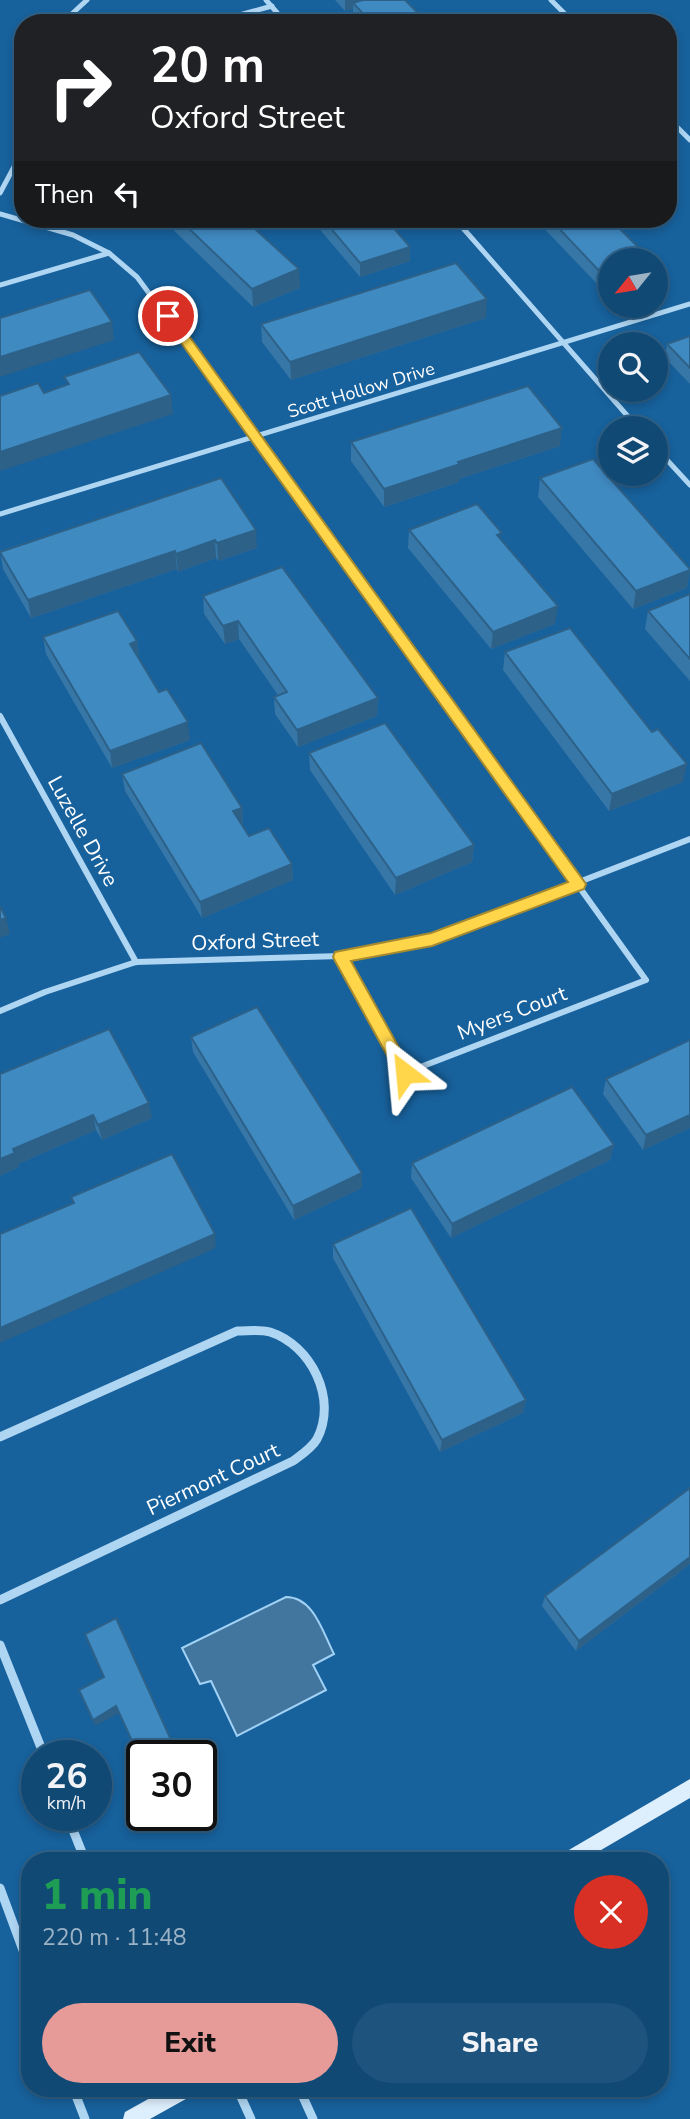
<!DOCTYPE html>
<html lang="en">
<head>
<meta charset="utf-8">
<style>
  body { margin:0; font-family:"Nunito Sans",sans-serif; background:#1e537d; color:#f1f3f6; height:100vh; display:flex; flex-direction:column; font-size:26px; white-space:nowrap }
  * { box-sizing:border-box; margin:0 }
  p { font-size:23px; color:#9cb2c5 }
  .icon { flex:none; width:38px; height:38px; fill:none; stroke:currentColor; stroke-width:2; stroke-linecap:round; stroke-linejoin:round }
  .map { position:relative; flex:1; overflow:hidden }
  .sheet { position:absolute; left:21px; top:1852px; width:648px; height:245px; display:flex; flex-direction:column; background:#114975; border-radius:28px; box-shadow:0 4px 10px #0003,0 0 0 2px #306187 }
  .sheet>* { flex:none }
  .top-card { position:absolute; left:14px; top:14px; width:663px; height:214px; border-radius:28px; box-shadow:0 4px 10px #0003,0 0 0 2px #306187; background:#202124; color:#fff; overflow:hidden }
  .needle { width:46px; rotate:240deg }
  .controls { position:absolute; left:598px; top:248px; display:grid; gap:14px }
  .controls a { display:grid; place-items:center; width:70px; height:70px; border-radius:50%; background:#114975; box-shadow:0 4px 10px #0003,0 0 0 2px #306187; font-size:35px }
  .speed { position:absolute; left:21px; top:1740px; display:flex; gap:14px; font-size:35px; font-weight:700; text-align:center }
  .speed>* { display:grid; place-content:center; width:91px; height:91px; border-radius:50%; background:#114975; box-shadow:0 4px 10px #0003,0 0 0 2px #306187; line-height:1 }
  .speed small { font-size:18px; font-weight:400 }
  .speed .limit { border:4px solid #111; border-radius:10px; background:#fff; color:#111 }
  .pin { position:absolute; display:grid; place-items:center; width:60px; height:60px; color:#fff; margin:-30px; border:4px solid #fff; border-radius:50%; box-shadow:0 2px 7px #0007 }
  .me { position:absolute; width:77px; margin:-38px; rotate:331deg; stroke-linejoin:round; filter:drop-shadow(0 0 5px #0008) }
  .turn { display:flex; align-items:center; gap:24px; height:147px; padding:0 21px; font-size:32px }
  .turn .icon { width:91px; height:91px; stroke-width:2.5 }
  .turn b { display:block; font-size:49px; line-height:60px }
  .then { display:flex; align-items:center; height:66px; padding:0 21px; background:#0003; gap:14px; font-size:26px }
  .round { display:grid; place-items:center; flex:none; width:74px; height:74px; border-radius:37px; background:#1e537d }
  .summary { display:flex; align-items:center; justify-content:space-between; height:119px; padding:0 21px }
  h1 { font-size:42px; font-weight:800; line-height:52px; color:#1e9e55 }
  .primary-button { display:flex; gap:14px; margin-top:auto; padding:14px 21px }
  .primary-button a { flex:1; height:80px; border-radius:42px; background:#e69b98; color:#111; font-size:28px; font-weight:800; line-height:80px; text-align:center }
  .primary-button a+a { background:#1e537d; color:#f1f3f6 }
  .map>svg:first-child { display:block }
  .water { fill:#43769f; stroke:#a1d2f5; stroke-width:2 }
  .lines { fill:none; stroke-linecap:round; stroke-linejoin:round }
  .street-far2 { stroke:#aed5f2; stroke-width:5 }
  .street-far1 { stroke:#aed5f2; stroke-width:6 }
  .street { stroke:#aed5f2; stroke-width:9 }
  .secondary { fill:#ddeefc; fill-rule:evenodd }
  .wall { fill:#3777a7 }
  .shaded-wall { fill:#2d6188 }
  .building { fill:#408ac2; stroke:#2d6188; stroke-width:2 }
  .route { fill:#ffd54a; stroke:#a68a30; stroke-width:2 }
  .labels { text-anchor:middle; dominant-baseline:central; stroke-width:7; stroke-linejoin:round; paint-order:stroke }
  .far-street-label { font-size:18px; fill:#fff; stroke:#17619c }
  .street-label { font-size:21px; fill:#fff; stroke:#17619c }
</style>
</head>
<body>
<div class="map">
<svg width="690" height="2119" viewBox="0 0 690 2119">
  <rect width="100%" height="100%" fill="#17619c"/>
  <path class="water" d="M286,1597C314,1597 323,1633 334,1654L313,1665L326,1690L237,1736L211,1681L200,1684L182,1648Z"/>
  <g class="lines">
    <g class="street-far2">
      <polyline points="266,0 286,23"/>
      <polyline points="551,0 574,23"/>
      <polyline points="62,23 87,0"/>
      <polyline points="211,23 272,6"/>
      <polyline points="668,118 690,140"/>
      <polyline points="0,193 23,150"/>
      <polyline points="0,214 73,235 109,253 137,277 332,541"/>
      <polyline points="455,219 639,429"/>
      <polyline points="0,285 109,253"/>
      <polyline points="656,448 690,485"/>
      <polyline points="0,514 690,304"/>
    </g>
    <g class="street-far1">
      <polyline points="330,540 646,980 405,1073 341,956"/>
      <polyline points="0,716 136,962"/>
      <polyline points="0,1011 45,992 136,962 341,956 432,939 690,839"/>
    </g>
    <g class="street">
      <path d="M0,1437L237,1331C248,1331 259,1329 270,1332C311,1345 338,1399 317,1439C312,1448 301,1455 293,1461L0,1600"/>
      <polyline points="0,1645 44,1755"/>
      <polyline points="67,1815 85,1860"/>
      <polyline points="0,1888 30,1969"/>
      <polyline points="73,2088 85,2119"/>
      <polyline points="237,2088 251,2119"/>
      <polyline points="299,2088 313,2119"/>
    </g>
    <g class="secondary">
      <polygon points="690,1779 690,1798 584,1860 559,1860 562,1854"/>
      <polygon points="168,2088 195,2088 193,2095 150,2119 123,2119 125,2112"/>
    </g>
  </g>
  <g class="wall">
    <polygon points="335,0 405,0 428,23 355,23 353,21 353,9 345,11"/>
    <polygon points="162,219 244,219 300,288 253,307"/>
    <polygon points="311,219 386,219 410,261 360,277"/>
    <polygon points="535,219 610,219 651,261 602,289"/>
    <polygon points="486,318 291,380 262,342 261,324"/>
    <polygon points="690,336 690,384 665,358 667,344"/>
    <polygon points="351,442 560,446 459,479 459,482 384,507 351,461"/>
    <polygon points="221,478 257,548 218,561 216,558 178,572 177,569 31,618 3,569 0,551"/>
    <polygon points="540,478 690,569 687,588 633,609 538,497"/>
    <polygon points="409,530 502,540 555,624 491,649 408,548"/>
    <polygon points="690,594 690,681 645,629 648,611"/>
    <polygon points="203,596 378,698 377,716 298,747 275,714 274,697 278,695 239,639 225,644 204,614"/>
    <polygon points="43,637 137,641 139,659 190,740 112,768 46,654"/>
    <polygon points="505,652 683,782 609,811 503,670"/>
    <polygon points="309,753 474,845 472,862 395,895 310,770"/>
    <polygon points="122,774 242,808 243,825 242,825 249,836 292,864 293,880 202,918 125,791"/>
    <polygon points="191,1037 362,1173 362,1188 294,1220 193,1052"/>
    <polygon points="690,1040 690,1128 643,1150 603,1094 606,1079"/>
    <polygon points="0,1074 152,1118 102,1140 96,1130 18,1164 19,1167 0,1176"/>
    <polygon points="614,1145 610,1160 451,1238 411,1178 412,1163"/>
    <polygon points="333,1244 526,1400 523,1413 440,1452 333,1258"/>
    <polygon points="690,1488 690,1564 576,1651 542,1606 545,1596"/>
  </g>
  <g class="shaded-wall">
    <polygon points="345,0 385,0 353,3 353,9 345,11"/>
    <polygon points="410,247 410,261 360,277 360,263"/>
    <polygon points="299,269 300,288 253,307 252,289"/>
    <polygon points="611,273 611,286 602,289 604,276"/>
    <polygon points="487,299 486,318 291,380 290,362"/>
    <polygon points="112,322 114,340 0,377 0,357"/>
    <polygon points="171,395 173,414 0,471 0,452"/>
    <polygon points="562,428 560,446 459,479 459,482 384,507 384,489 458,462"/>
    <polygon points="256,530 257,548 218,561 217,543"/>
    <polygon points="215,540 216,558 178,572 176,554"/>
    <polygon points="175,551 177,569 31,618 28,600"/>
    <polygon points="690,570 687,588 633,609 636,591"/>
    <polygon points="558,606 555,624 491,649 493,632"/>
    <polygon points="238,621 239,639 225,644 223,626"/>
    <polygon points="137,641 139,659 130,644"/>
    <polygon points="378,698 377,716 298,747 297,730"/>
    <polygon points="188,722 190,740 112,768 110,751"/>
    <polygon points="687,764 683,782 609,811 612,794"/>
    <polygon points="242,808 243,825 234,828 233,811"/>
    <polygon points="474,845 472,862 395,895 396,878"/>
    <polygon points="292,864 293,880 202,918 200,902"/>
    <polygon points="6,918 10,934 0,938 0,920"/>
    <polygon points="149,1103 152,1118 102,1140 98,1125"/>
    <polygon points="93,1115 96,1130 18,1164 19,1167 0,1176 0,1159 13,1149"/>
    <polygon points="690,1115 690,1128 643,1150 646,1135"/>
    <polygon points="614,1145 610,1160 451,1238 452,1224"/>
    <polygon points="362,1173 362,1188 294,1220 293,1206"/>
    <polygon points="215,1234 216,1248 0,1343 0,1328"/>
    <polygon points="526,1400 523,1413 440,1452 442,1440"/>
    <polygon points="690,1557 690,1564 576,1651 579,1641"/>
    <polygon points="116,1706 119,1713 95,1726 93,1720"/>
    <polygon points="171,1740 173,1746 156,1755 142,1755 141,1762 139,1756"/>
  </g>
  <g class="building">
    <polygon points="363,0 405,0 428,23 372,23 353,3"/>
    <polygon points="179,219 244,219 299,269 252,289"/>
    <polygon points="323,219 386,219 410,247 360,263"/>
    <polygon points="550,219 610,219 651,260 611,261 611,273 604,276"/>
    <polygon points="456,263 487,299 290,362 261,324"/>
    <polygon points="90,290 112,322 0,357 0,318"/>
    <polygon points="690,336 690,368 667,344"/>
    <polygon points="139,352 171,395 0,452 0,396 38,383 44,393 69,384 64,377"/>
    <polygon points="528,386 562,428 458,462 460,464 384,489 351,442"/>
    <polygon points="593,459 690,569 690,570 636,591 540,478"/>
    <polygon points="221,478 256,530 217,543 215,540 176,554 175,551 28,600 0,552"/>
    <polygon points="477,504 502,533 497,535 558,606 493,632 409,530"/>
    <polygon points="282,567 378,698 297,730 274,697 287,692 238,621 223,626 203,596"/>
    <polygon points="690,594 690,659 648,611"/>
    <polygon points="118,611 137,641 130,644 159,692 167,689 188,722 110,751 43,637"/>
    <polygon points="570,628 652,732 658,729 687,764 612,794 505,652"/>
    <polygon points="385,723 474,845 396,878 309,753"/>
    <polygon points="201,743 242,808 233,811 249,836 269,828 292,864 200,902 122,774"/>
    <polygon points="0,906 6,918 0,920"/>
    <polygon points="257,1007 362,1173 293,1206 191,1037"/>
    <polygon points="109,1029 149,1103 98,1125 93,1115 13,1149 15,1153 0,1159 0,1074"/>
    <polygon points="690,1040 690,1115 646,1135 606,1079"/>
    <polygon points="572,1087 614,1145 452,1224 412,1163"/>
    <polygon points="172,1154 215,1234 0,1328 0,1234 74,1203 71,1197"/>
    <polygon points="411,1208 526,1400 442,1440 333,1244"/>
    <polygon points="690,1488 690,1557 579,1641 545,1596"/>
    <polygon points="116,1618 171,1740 139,1756 116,1706 93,1720 79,1690 104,1677 85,1634"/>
  </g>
  <polygon class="route" points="168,312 173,314 586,884 584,889 432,946 351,961 413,1073 411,1077 399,1077 335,961 333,957 335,952 431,933 568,882 164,319 164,314"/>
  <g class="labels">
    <g class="far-street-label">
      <text transform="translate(361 390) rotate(-17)">Scott Hollow Drive</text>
    </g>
    <g class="street-label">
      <text transform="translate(83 831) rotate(61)">Luzelle Drive</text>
      <text transform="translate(255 941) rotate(-2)">Oxford Street</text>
      <text transform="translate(512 1013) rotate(-21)">Myers Court</text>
      <text transform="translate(213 1479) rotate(-25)">Piermont Court</text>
    </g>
  </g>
</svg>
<div class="controls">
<a><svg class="needle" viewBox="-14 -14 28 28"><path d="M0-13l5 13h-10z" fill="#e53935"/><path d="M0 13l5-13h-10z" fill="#9cb2c5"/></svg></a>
<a><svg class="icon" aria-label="search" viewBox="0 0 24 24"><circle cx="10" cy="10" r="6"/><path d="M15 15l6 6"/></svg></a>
<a><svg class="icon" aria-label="layers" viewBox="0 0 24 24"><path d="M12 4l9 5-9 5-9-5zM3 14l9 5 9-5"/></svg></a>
</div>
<div class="speed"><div>26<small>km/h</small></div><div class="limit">30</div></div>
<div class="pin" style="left:168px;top:316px;background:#d93025"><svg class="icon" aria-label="arrive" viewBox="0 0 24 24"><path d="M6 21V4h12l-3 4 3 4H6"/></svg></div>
<svg class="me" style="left:405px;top:1073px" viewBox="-20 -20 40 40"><path d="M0-17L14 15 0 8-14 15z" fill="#ffd54a" stroke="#fff" stroke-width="4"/></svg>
<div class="top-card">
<div class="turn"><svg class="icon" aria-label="right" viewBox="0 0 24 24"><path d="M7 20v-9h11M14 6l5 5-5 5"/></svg><div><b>20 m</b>Oxford Street</div></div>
<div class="then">Then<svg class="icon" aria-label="left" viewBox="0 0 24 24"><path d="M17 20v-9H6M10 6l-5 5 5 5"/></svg></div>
</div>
<section class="sheet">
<div class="summary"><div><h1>1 min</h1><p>220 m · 11:48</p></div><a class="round" style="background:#d93025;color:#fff"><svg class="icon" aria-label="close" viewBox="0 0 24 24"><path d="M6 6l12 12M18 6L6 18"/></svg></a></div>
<div class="primary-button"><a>Exit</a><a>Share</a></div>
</section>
</div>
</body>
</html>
